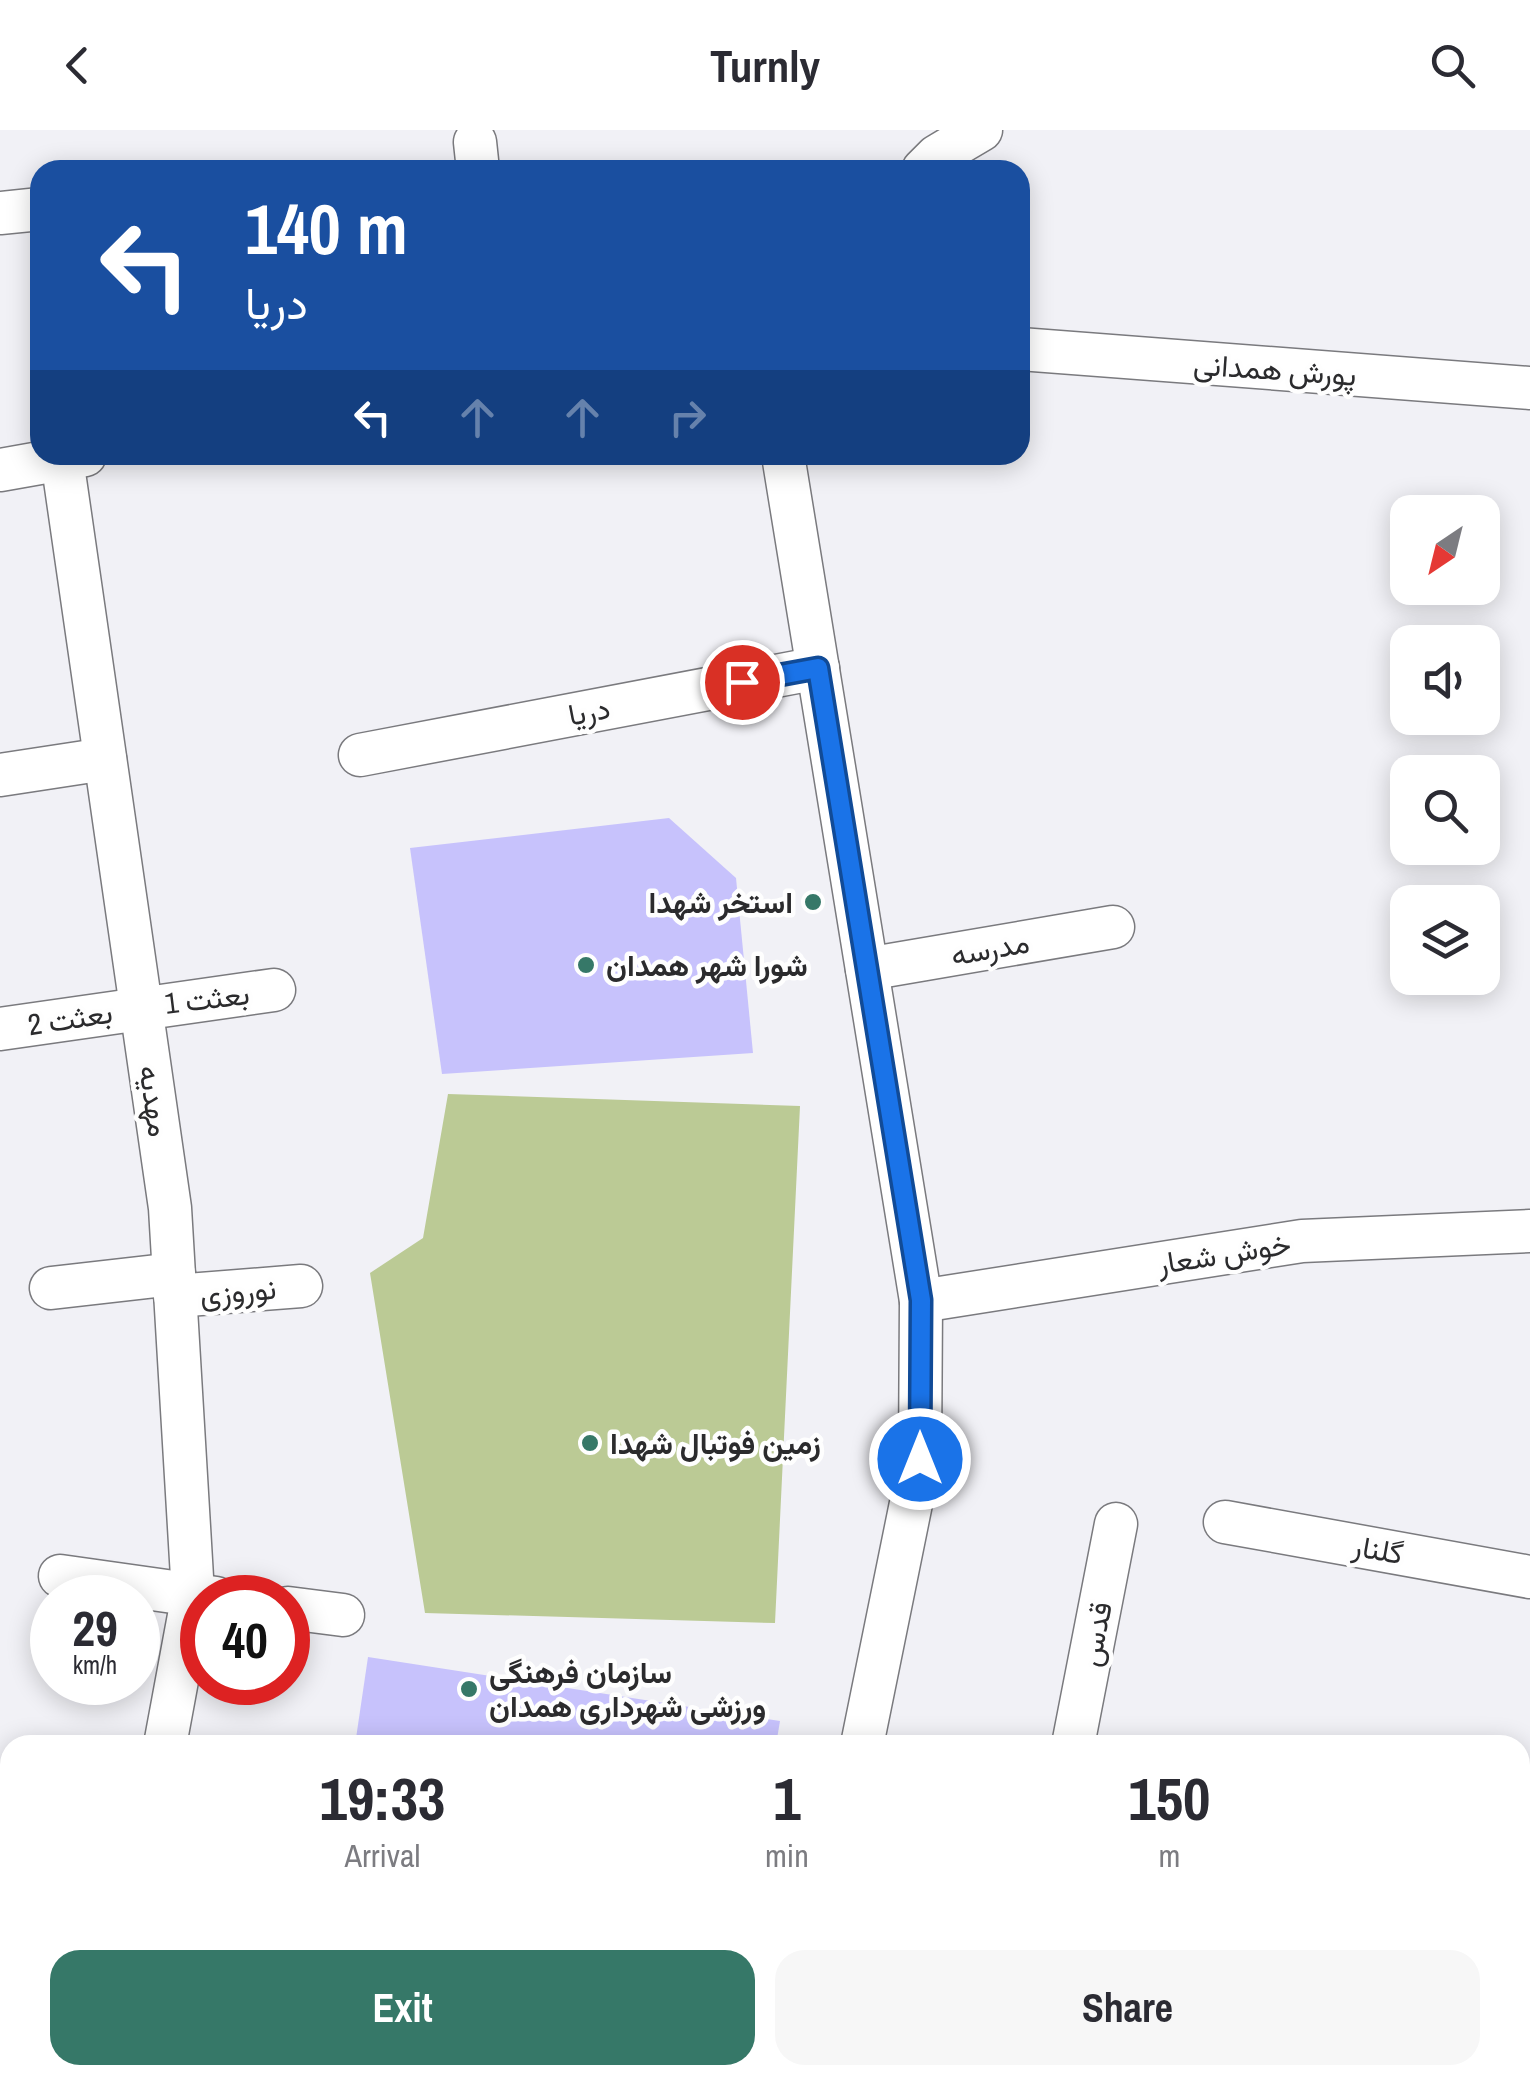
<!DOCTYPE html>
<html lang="en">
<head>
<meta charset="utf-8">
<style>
  body { margin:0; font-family:"Archivo Narrow",Vazirmatn,sans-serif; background:#f7f7f7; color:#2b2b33; height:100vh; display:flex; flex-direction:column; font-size:38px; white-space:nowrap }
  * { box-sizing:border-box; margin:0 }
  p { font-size:32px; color:#7c7c81 }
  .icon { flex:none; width:55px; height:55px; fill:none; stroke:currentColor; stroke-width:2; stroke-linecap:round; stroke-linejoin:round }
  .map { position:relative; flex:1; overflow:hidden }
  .details { position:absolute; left:0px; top:1605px; width:1530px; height:350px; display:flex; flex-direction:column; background:#fff; border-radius:30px 30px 0 0; box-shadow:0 5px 25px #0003 }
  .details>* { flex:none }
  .hud { position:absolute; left:30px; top:30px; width:1000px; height:305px; border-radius:30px; box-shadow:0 5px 25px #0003; background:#1a4fa0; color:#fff; overflow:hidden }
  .needle { width:65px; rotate:215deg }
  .buttons { position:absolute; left:1390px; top:365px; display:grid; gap:20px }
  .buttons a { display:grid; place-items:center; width:110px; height:110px; border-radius:20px; background:#fff; box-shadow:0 5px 25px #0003; font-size:50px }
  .speed { position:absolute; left:30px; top:1445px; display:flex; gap:20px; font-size:50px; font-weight:700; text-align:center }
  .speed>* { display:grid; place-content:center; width:130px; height:130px; border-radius:50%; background:#fff; box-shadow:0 5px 25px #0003; line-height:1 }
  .speed small { font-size:25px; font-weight:400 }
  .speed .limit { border:15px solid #d22; background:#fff; color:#111 }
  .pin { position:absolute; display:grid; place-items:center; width:85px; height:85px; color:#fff; margin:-42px; border:5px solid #fff; border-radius:50%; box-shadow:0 2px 10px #0007 }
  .me { position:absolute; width:110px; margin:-55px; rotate:0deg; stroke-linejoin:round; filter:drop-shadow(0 0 8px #0008) }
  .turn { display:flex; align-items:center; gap:35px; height:210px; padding:0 50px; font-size:45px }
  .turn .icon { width:130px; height:130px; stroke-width:2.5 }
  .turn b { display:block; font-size:70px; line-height:85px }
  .lanes { display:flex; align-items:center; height:95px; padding:0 50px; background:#0003; justify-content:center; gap:50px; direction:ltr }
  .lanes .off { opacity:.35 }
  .eta { display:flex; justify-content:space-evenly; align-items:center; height:170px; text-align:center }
  .eta b { font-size:60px; font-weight:800; line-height:70px }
  .button { display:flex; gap:20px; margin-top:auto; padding:20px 50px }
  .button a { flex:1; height:115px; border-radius:30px; background:#367868; color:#fff; font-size:40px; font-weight:800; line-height:115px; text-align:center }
  .button a+a { background:#f7f7f7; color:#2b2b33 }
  header { display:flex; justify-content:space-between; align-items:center; height:130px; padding:0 50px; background:#fff; font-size:45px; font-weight:800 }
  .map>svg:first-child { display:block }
  .green { fill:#bbca95 }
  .building { fill:#c7c2fc }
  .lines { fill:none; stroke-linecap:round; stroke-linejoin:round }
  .minor-casing { stroke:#7a7a7e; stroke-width:45 }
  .minor { stroke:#fff; stroke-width:42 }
  .route-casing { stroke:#114b97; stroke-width:25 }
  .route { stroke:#1a73e8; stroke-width:18 }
  .poi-dot { fill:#367868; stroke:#fefefe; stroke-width:4 }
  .labels { text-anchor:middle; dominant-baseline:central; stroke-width:9; stroke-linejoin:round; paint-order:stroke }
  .street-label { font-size:30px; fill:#2b2b2d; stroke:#fefefe }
  .poi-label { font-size:30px; font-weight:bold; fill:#2b2b2d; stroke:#fefefe; text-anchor:start }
</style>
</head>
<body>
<header><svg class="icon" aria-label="back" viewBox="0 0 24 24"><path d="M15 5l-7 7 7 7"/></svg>Turnly<svg class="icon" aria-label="search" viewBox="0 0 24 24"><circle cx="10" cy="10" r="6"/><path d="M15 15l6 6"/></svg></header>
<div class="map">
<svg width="1530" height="1955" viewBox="0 0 1530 1955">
  <rect width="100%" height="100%" fill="#f1f1f6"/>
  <polygon class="green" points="448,964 800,976 775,1493 425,1483 370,1143 423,1108"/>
  <g class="building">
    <polygon points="669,688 736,748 753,923 442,944 410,718"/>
    <polygon points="368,1527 780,1591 776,1615 355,1615"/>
    <polygon points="304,1945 725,1945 724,1955 303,1955"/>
  </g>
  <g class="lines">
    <g class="minor-casing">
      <g id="minor">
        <polyline points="475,12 478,40"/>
        <polyline points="923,40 937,26 981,0"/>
        <polyline points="0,83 40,79"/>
        <polyline points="1020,219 1530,258"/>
        <polyline points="783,325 921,1171 920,1329 862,1615"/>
        <polyline points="62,329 170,1078 193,1464 165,1615"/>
        <polyline points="0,340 85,325"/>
        <polyline points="360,625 818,538"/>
        <polyline points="0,645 105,629"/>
        <polyline points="867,839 1113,797"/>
        <polyline points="0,899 274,860"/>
        <polyline points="51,1158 174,1144"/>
        <polyline points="175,1166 301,1156"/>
        <polyline points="921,1171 1302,1111 1530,1101"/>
        <polyline points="1225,1392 1530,1447"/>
        <polyline points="60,1446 216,1468"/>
        <polyline points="288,1478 343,1485"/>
        <polyline points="1073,1615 1116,1394"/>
        <polyline points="0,1745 10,1747"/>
        <polyline points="1520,1765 1530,1767"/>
        <polyline points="797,1945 852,1955"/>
        <polyline points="101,1955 103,1945"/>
        <polyline points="1008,1955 1010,1945"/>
      </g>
    </g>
    <use href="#minor" class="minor"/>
  </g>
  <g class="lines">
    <g class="route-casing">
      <polyline id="route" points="742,552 818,538 921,1170 920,1329"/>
    </g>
    <use href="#route" class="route"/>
  </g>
  <g class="poi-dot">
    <circle cx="813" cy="772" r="10"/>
    <circle cx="586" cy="835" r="10"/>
    <circle cx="590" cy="1313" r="10"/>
    <circle cx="469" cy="1559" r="10"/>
  </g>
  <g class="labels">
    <g class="street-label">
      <text transform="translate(1275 239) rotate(4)">پورش همدانی</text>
      <text transform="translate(589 581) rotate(-11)">دریا</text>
      <text transform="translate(990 818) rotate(-10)">مدرسه</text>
      <text transform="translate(207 868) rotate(-7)">بعثت 1</text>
      <text transform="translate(70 888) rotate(-9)">بعثت 2</text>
      <text transform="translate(155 971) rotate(82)">مهدیه</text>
      <text transform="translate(1224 1123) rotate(-9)">خوش شعار</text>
      <text transform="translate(238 1161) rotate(-5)">نوروزی</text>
      <text transform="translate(1378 1419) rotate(10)">گلنار</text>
      <text transform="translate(1095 1504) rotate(-79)">قدس</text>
    </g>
    <g class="poi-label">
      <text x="793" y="772" text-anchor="end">استخر شهدا</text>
      <text x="606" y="835">شورا شهر همدان</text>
      <text x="610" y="1313">زمین فوتبال شهدا</text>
      <text x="489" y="1542">سازمان فرهنگی<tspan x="489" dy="34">ورزشی شهرداری همدان</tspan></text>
    </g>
  </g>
</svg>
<div class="buttons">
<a><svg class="needle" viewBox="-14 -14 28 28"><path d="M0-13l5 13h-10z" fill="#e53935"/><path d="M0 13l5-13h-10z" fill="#7c7c81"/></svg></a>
<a><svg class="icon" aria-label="sound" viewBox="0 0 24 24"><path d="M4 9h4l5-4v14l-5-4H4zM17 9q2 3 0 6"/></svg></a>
<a><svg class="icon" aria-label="search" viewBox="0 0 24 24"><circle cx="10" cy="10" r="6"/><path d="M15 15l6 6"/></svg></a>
<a><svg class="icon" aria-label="layers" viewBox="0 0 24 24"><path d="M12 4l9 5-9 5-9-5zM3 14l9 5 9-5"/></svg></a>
</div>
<div class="speed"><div>29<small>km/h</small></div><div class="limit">40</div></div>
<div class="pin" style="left:742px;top:552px;background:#d93025"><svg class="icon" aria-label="arrive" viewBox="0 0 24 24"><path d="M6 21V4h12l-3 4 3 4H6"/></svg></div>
<svg class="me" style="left:920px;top:1329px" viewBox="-20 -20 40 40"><circle r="17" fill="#1a73e8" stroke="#fff" stroke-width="3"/><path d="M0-11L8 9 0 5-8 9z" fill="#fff"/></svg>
<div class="hud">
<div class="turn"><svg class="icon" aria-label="left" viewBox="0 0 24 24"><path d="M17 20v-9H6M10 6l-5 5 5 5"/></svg><div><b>140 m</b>دریا</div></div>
<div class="lanes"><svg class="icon" aria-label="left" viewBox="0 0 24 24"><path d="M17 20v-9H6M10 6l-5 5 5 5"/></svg><svg class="icon off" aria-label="ahead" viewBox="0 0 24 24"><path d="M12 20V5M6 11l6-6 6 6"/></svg><svg class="icon off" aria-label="ahead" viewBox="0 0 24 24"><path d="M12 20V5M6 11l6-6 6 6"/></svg><svg class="icon off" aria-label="right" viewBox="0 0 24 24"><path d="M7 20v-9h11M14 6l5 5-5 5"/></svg></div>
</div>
<section class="details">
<div class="eta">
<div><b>19:33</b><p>Arrival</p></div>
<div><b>1</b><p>min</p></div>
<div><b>150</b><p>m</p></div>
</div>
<div class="button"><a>Exit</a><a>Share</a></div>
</section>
</div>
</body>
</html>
